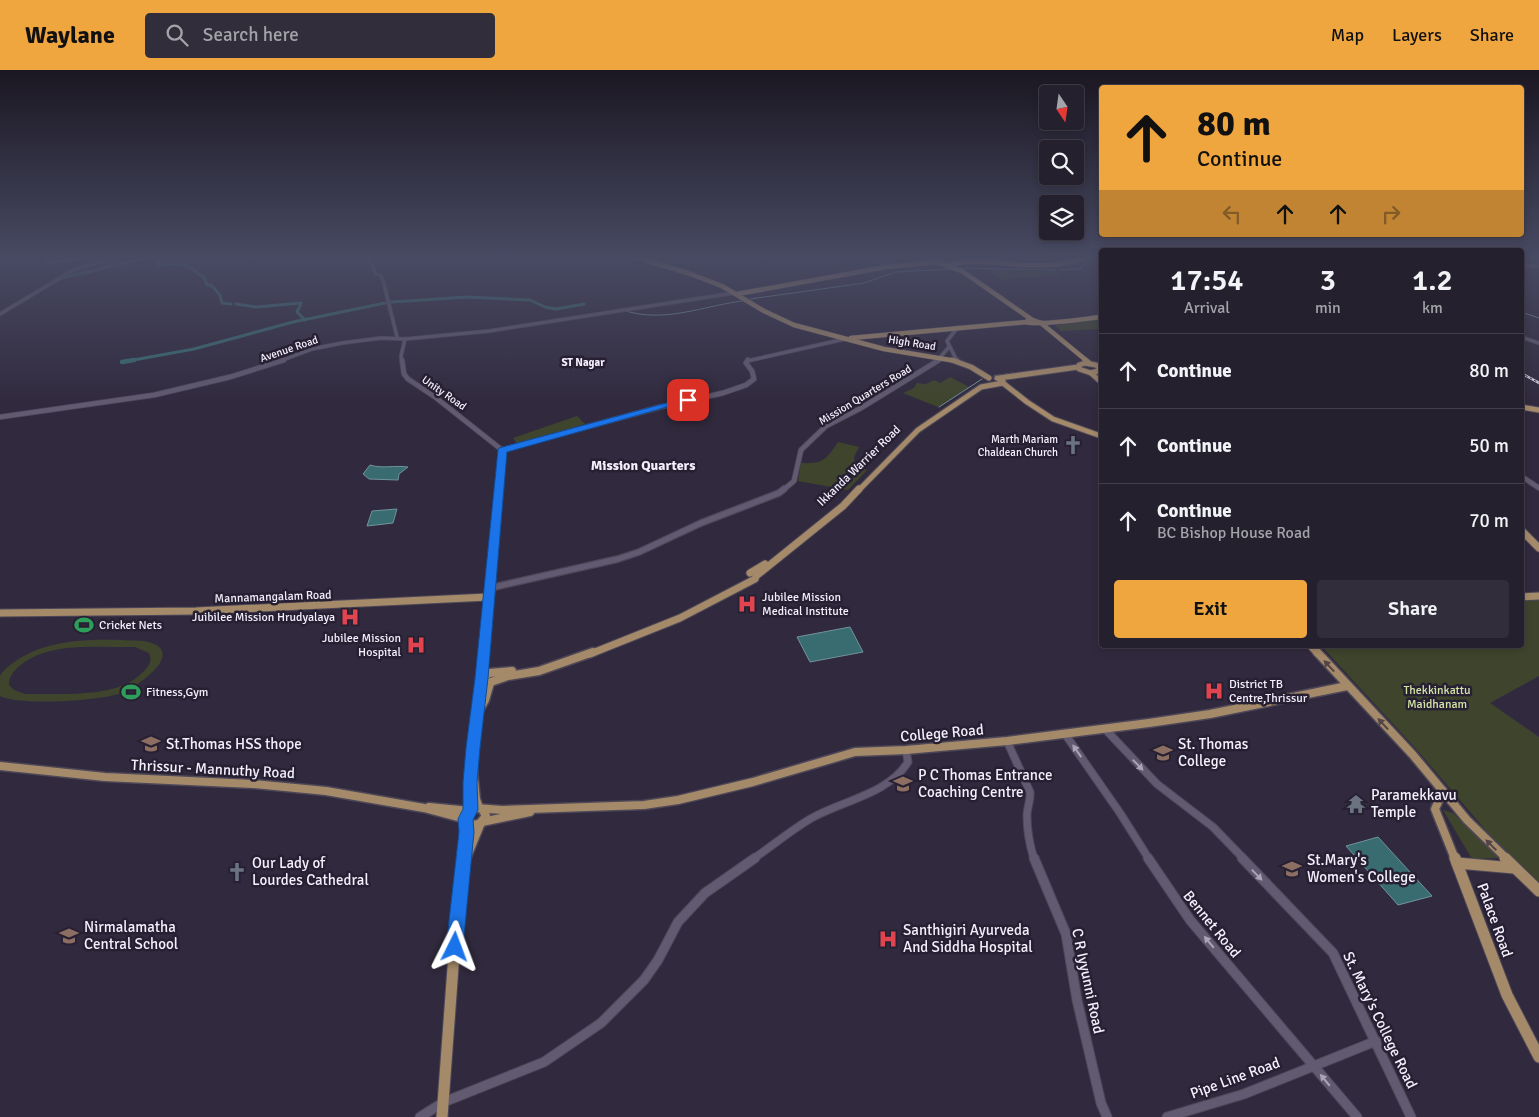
<!DOCTYPE html>
<html lang="en">
<head>
<meta charset="utf-8">
<style>
  body { margin:0; font-family:Signika,sans-serif; background:#312d3a; color:#f1f3f6; height:100vh; display:flex; flex-direction:column; font-size:19px; white-space:nowrap }
  * { box-sizing:border-box; margin:0 }
  p { font-size:16px; color:#a3a3aa }
  .icon { flex:none; width:28px; height:28px; fill:none; stroke:currentColor; stroke-width:2; stroke-linecap:round; stroke-linejoin:round }
  .map { position:relative; flex:1; overflow:hidden }
  .side { position:absolute; left:1099px; top:178px; width:425px; height:400px; display:flex; flex-direction:column; background:#25202e; border-radius:5px; box-shadow:0 2px 8px #0003,0 0 0 1px #423e4a }
  .side>* { flex:none }
  .top-card { position:absolute; left:1099px; top:15px; width:425px; height:152px; border-radius:5px; box-shadow:0 2px 8px #0003,0 0 0 1px #423e4a; background:#f0a63f; color:#111; overflow:hidden }
  .needle { width:32px; rotate:167deg }
  .buttons { position:absolute; left:1039px; top:15px; display:grid; gap:10px }
  .buttons a { display:grid; place-items:center; width:45px; height:45px; border-radius:5px; background:#25202e; box-shadow:0 2px 8px #0003,0 0 0 1px #423e4a; font-size:25px }
  .pin { position:absolute; display:grid; place-items:center; width:42px; height:42px; color:#fff; margin:-21px; border-radius:10px; box-shadow:0 2px 8px #0006 }
  .me { position:absolute; width:55px; margin:-28px; rotate:3deg; stroke-linejoin:round; filter:drop-shadow(0 0 4px #0008) }
  .turn { display:flex; align-items:center; gap:18px; height:105px; padding:0 15px; font-size:22px }
  .turn .icon { width:65px; height:65px; stroke-width:2.5 }
  .turn b { display:block; font-size:35px; line-height:42px }
  .lanes { display:flex; align-items:center; height:48px; padding:0 15px; background:#0003; justify-content:center; gap:25px; direction:ltr }
  .lanes .off { opacity:.35 }
  .eta { display:flex; justify-content:space-evenly; align-items:center; height:85px; text-align:center }
  .eta b { font-size:30px; font-weight:600; line-height:35px }
  .action { display:flex; gap:10px; margin-top:auto; padding:10px 15px }
  .action a { flex:1; height:58px; border-radius:5px; background:#f0a63f; color:#111; font-size:20px; font-weight:600; line-height:58px; text-align:center }
  .action a+a { background:#312d3a; color:#f1f3f6 }
  ul { padding:0; list-style:none }
  li { display:flex; align-items:center; gap:15px; height:75px; padding:0 15px; border-top:1px solid #423e4a }
  li div { flex:1 }
  li b { display:block; font-size:19px }
  li em { font-style:normal }
  header { display:flex; align-items:center; gap:30px; box-sizing:border-box; height:70px; padding:0 25px; background:#f0a63f; color:#111 }
  header strong { font-size:24px }
  nav { display:flex; gap:28px; margin-inline-start:auto; font-size:18px }
  .search { width:350px; height:45px; background:#312d3a; display:flex; align-items:center; gap:12px; box-sizing:border-box; padding:0 18px; border-radius:5px; color:#a3a3aa; font-size:19px }
  .map>svg:first-child { display:block }
  .green { fill:#3f452c; fill-rule:evenodd }
  .water { fill:#396c71; stroke:#71939b }
  .lines { fill:none; stroke-linecap:round; stroke-linejoin:round }
  .stream { stroke:#71939b; stroke-width:1 }
  .canal-far1 { stroke:#396c71; stroke-width:3 }
  .canal { stroke:#396c71; stroke-width:4.5 }
  .minor-far4-casing { stroke:#4d4758; stroke-width:4.5 }
  .minor-far3-casing { stroke:#4d4758; stroke-width:6 }
  .minor-far2-casing { stroke:#4d4758; stroke-width:8 }
  .minor-far1-casing { stroke:#4d4758; stroke-width:9 }
  .minor-casing { stroke:#4d4758; stroke-width:11 }
  .major-far4-casing { stroke:#4d4758; stroke-width:5.5 }
  .major-far3-casing { stroke:#4d4758; stroke-width:7 }
  .major-far2-casing { stroke:#4d4758; stroke-width:9 }
  .major-far1-casing { stroke:#4d4758; stroke-width:11 }
  .major-casing { stroke:#4d4758; stroke-width:13 }
  .minor-far4 { stroke:#615a70; stroke-width:3 }
  .minor-far3 { stroke:#615a70; stroke-width:4.5 }
  .minor-far2 { stroke:#615a70; stroke-width:5.5 }
  .minor-far1 { stroke:#615a70; stroke-width:7 }
  .minor { stroke:#615a70; stroke-width:9 }
  .major-far4 { stroke:#a58a69; stroke-width:4.5 }
  .major-far3 { stroke:#a58a69; stroke-width:5 }
  .major-far2 { stroke:#a58a69; stroke-width:7 }
  .major-far1 { stroke:#a58a69; stroke-width:8 }
  .major { stroke:#a58a69; stroke-width:11 }
  .rail-casing { stroke:#dcd8e7; stroke-width:2.5 }
  .rail { stroke:#272033; stroke-width:1; stroke-dasharray:2.5; stroke-linecap:butt }
  .oneway { fill:#534546 }
  .oneway2 { fill:#aaa4b6 }
  .route { fill:#1a73e8; stroke:#114b97 }
  .labels { text-anchor:middle; dominant-baseline:central; stroke-width:5; stroke-linejoin:round; paint-order:stroke }
  .far-street-label { font-size:11px; fill:#f3effd; stroke:#272033 }
  .far-neighbourhood-label { font-size:11px; font-weight:bold; fill:#f3effd; stroke:#272033 }
  .far-poi-label { font-size:11px; fill:#f3effd; stroke:#272033; text-anchor:end }
  .street-label { font-size:12px; fill:#f3effd; stroke:#272033 }
  .poi-label { font-size:12px; fill:#f3effd; stroke:#272033; text-anchor:start }
  .park-label { font-size:12px; fill:#d4e4a5; stroke:#272033 }
  .neighbourhood-label { font-size:14px; font-weight:bold; fill:#f3effd; stroke:#272033 }
  .near-street-label { font-size:15px; fill:#f3effd; stroke:#272033 }
  .near-poi-label { font-size:15px; fill:#f3effd; stroke:#272033; text-anchor:start }
</style>
</head>
<body>
<header>
<strong>Waylane</strong>
<div class="search"><svg class="icon" aria-label="search" viewBox="0 0 24 24"><circle cx="10" cy="10" r="6"/><path d="M15 15l6 6"/></svg>Search here</div>
<nav><a>Map</a><a>Layers</a><a>Share</a></nav>
</header>
<div class="map">
<svg width="1539" height="1047" viewBox="0 0 1539 1047">
  <rect width="100%" height="100%" fill="#312a3e"/>
  <g class="green">
    <polygon points="981,199 1056,201 1060,205 1002,210 991,201"/>
    <polygon points="1101,249 1101,259 1061,261 1055,255"/>
    <polygon points="950,307 969,317 938,337 903,323 914,318 917,313 926,314 934,310 940,313"/>
    <polygon points="577,346 585,354 518,375 513,368"/>
    <path d="M838,372L859,377L854,387L855,396L867,400L848,420L798,411L801,393C823,394 826,390 838,372Z"/>
    <polygon points="1539,529 1539,606 1490,633 1539,667 1539,812 1489,764 1417,680 1325,580 1324,575 1521,575 1521,530"/>
    <path d="M144,571C190,580 139,616 121,623C100,631 19,636 0,626C0,620 0,611 0,606C2,601 9,596 13,593C49,566 102,569 144,571ZM135,577L149,583C152,590 150,595 145,600C120,630 60,623 25,624L14,620L9,615C9,608 12,603 17,598C47,570 97,578 135,577Z"/>
    <polygon points="1443,740 1453,743 1499,788 1472,789"/>
  </g>
  <g class="water">
    <path d="M370,395C382,399 395,395 408,397L399,404L398,410L369,409L363,404Z"/>
    <polygon points="397,439 393,453 367,456 372,441"/>
    <polygon points="850,557 863,582 810,592 797,567"/>
    <polygon points="1378,767 1432,826 1398,835 1346,776"/>
  </g>
  <g class="lines">
    <g class="stream">
      <polyline points="843,187 844,190 860,187"/>
      <polyline points="870,187 883,196"/>
      <polyline points="961,198 1056,200"/>
      <polyline points="1060,200 1079,199 1094,187"/>
      <polyline points="895,202 952,199"/>
      <polyline points="750,229 864,213 893,203"/>
      <path d="M626,241C665,253 703,236 742,231"/>
      <polyline points="1521,242 1539,248"/>
      <polyline points="994,306 1013,303"/>
      <polyline points="939,337 982,309"/>
    </g>
    <g class="canal-far1">
      <polyline points="47,187 46,191 48,193 92,187"/>
      <path d="M159,187L158,195C168,195 181,192 191,198C196,201 198,205 204,207L207,215H211L220,225L222,233L231,234"/>
      <polyline points="62,208 150,187"/>
      <polyline points="391,232 467,227 530,230 545,237 556,239 584,234"/>
      <polyline points="236,234 256,237 301,233 300,236"/>
      <polyline points="299,238 297,242 305,250"/>
      <polyline points="128,291 194,279 293,252 385,233"/>
    </g>
    <polyline class="canal" points="122,292 134,290"/>
    <g class="minor-far4-casing">
      <g id="minor-far4">
        <polyline points="369,187 375,203 381,206 383,210 397,267"/>
        <polyline points="940,187 948,194"/>
        <polyline points="1521,196 1539,196"/>
        <polyline points="0,244 75,199 120,187"/>
        <polyline points="1521,267 1539,273"/>
        <polyline points="280,291 312,279 342,273 381,268 405,269 489,261 734,223"/>
        <polyline points="402,291 401,286 405,269"/>
        <polyline points="747,291 845,269"/>
        <polyline points="937,291 949,277"/>
        <polyline points="957,291 947,271 958,257"/>
      </g>
    </g>
    <g class="minor-far3-casing">
      <g id="minor-far3">
        <polyline points="402,290 404,304 408,309 435,327 502,380"/>
        <polyline points="957,290 958,292"/>
        <polyline points="0,347 154,325 230,307 284,290"/>
        <polyline points="502,380 660,337 723,323 746,315 754,309 752,301 746,293 748,290"/>
        <polyline points="1521,406 1539,418"/>
        <polyline points="498,421 502,380"/>
        <polyline points="782,421 794,411 801,380 826,356 861,338 939,290"/>
      </g>
    </g>
    <g class="minor-far2-casing">
      <g id="minor-far2">
        <polyline points="490,518 618,489 639,482 701,453 779,423 784,419"/>
        <polyline points="488,527 498,419"/>
      </g>
    </g>
    <g class="minor-far1-casing">
      <g id="minor-far1">
        <polyline points="1105,659 1157,714 1213,757 1244,789"/>
        <polyline points="1065,664 1120,743 1149,789"/>
        <path d="M1007,671L1030,722C1031,730 1027,737 1027,746C1027,760 1030,776 1034,789"/>
        <path d="M753,789C772,776 790,761 810,749C841,731 889,724 908,692L906,680"/>
      </g>
    </g>
    <g class="minor-casing">
      <g id="minor">
        <polyline points="1034,788 1066,864 1077,930 1101,1033 1107,1047"/>
        <polyline points="1148,788 1190,850 1357,1047"/>
        <polyline points="1242,788 1333,883 1411,1047"/>
        <polyline points="420,1047 444,1032 544,992 601,953 644,910 658,890 678,852 705,823 755,788"/>
        <polyline points="1167,1047 1244,1024 1376,971"/>
      </g>
    </g>
    <g class="major-far4-casing">
      <g id="major-far4">
        <polyline points="635,187 688,203 722,216 764,241 794,255 884,279 956,291"/>
        <path d="M951,195C970,189 990,192 1010,194C1036,196 1061,197 1087,187"/>
        <polyline points="737,224 886,197 936,192 962,201 1031,249"/>
        <path d="M1026,252C1040,256 1083,249 1101,247"/>
        <polyline points="1041,253 1087,291"/>
        <polyline points="851,268 1026,252 1030,249 1041,253"/>
      </g>
    </g>
    <g class="major-far3-casing">
      <g id="major-far3">
        <polyline points="952,290 971,297 989,308"/>
        <polyline points="1085,290 1089,293"/>
        <polygon points="1085,293 1096,295 1101,300 1091,303 1079,299 1079,295"/>
        <polyline points="1091,303 1101,312"/>
        <polyline points="999,308 1078,297"/>
        <polyline points="1003,313 1027,332 1053,349 1101,366"/>
        <polyline points="1521,337 1539,340"/>
        <polyline points="858,421 918,360 981,317 1003,313 1003,311 997,308"/>
      </g>
    </g>
    <g class="major-far2-casing">
      <g id="major-far2">
        <polyline points="1521,460 1539,478"/>
        <polyline points="750,503 765,494"/>
        <polyline points="1521,527 1539,526"/>
        <polyline points="0,543 196,541 488,527 483,584"/>
        <polyline points="1310,575 1318,584"/>
        <polyline points="590,584 680,548 755,509 756,506 843,436 859,419"/>
      </g>
    </g>
    <g class="major-far1-casing">
      <g id="major-far1">
        <polyline points="483,582 481,610 488,613 508,606 539,601 593,582"/>
        <polyline points="1317,582 1413,685 1467,750 1507,789"/>
        <polyline points="482,608 489,603 512,601"/>
        <polyline points="478,642 485,630 490,613"/>
        <polyline points="0,696 105,707 253,714 326,721 424,738 465,749"/>
        <polyline points="473,700 476,729 479,738"/>
        <polyline points="1443,721 1435,739 1455,789"/>
        <polyline points="429,737 470,741"/>
        <polyline points="482,739 486,746 480,753 475,755 467,753 465,749 470,741 476,738 502,740 644,735 678,730 753,712 855,682 906,680 1007,671 1149,653 1210,644 1347,616"/>
        <polyline points="471,741 470,712 481,610"/>
        <polyline points="482,752 530,742"/>
        <polyline points="463,789 466,762 465,751"/>
        <polyline points="466,789 481,753"/>
      </g>
    </g>
    <g class="major-casing">
      <g id="major">
        <polyline points="1455,788 1507,925 1539,987"/>
        <polyline points="1505,788 1539,821"/>
        <polyline points="1457,793 1514,798"/>
        <polyline points="442,1047 457,843 463,788"/>
      </g>
    </g>
    <use href="#minor-far4" class="minor-far4"/>
    <use href="#minor-far3" class="minor-far3"/>
    <use href="#minor-far2" class="minor-far2"/>
    <use href="#minor-far1" class="minor-far1"/>
    <use href="#minor" class="minor"/>
    <use href="#major-far4" class="major-far4"/>
    <use href="#major-far3" class="major-far3"/>
    <use href="#major-far2" class="major-far2"/>
    <use href="#major-far1" class="major-far1"/>
    <use href="#major" class="major"/>
    <g class="rail-casing">
      <polyline id="rail" points="1521,303 1539,313"/>
    </g>
    <use href="#rail" class="rail"/>
  </g>
  <defs><path id="oneway-solid" d="M-6-.8H1V-3.2L6.5 0L1 3.2V.8H-6Z" transform="scale(1.25)"/></defs>
  <g class="oneway">
    <use href="#oneway-solid" transform="translate(1329 596) rotate(-133)"/>
    <use href="#oneway-solid" transform="translate(1383 654) rotate(-133)"/>
    <use href="#oneway-solid" transform="translate(1491 775) rotate(-135)"/>
  </g>
  <g class="oneway2">
    <use href="#oneway-solid" transform="translate(1077 681) rotate(-125)"/>
    <use href="#oneway-solid" transform="translate(1138 695) rotate(46)"/>
    <use href="#oneway-solid" transform="translate(1257 805) rotate(46)"/>
    <use href="#oneway-solid" transform="translate(1209 872) rotate(-130)"/>
    <use href="#oneway-solid" transform="translate(1325 1010) rotate(-130)"/>
  </g>
  <linearGradient id="sky" x2="0" y2="1"><stop stop-color="#1b1722"/><stop offset="0.56" stop-color="#484a63"/><stop offset="1" stop-color="#484a63" stop-opacity="0"/></linearGradient>
  <rect width="1539" height="334" fill="url(#sky)"/>
  <polygon class="route" points="685,328 692,330 507,382 488,608 480,678 477,712 478,740 473,750 474,762 463,877 461,883 455,885 449,883 446,877 459,762 458,749 463,739 463,712 466,678 475,608 498,380 499,378"/>
  <defs>
    <g id="church-bare" transform="scale(1.5)"><path d="M-1.2-6h2.4v3.5h3.3v2.4h-3.3V6h-2.4V-.1h-3.3v-2.4h3.3Z" fill="#6b7280" stroke="#272033" stroke-width="2.5" paint-order="stroke"/></g>
    <g id="hospital-bare" transform="scale(1.5)"><path d="M-5-5h3v3.5h4V-5h3V5h-3V1.5h-4V5h-3Z" fill="#e0444e" stroke="#272033" stroke-width="2.5" paint-order="stroke"/></g>
    <g id="stadium-bare" transform="scale(1.5)"><path d="M0-5a6.5 5 0 1 0 0 10a6.5 5 0 1 0 0-10ZM-3.5-1.8h7v3.6h-7Z" fill="#2e9e5b" stroke="#272033" stroke-width="2.5" paint-order="stroke"/></g>
    <g id="school-bare" transform="scale(1.5)"><path d="M0-5L7-2L0 1L-7-2ZM-4 1L0 2.5L4 1V4Q0 6-4 4Z" fill="#8d6e63" stroke="#272033" stroke-width="2.5" paint-order="stroke"/></g>
    <g id="university-bare" transform="scale(1.5)"><path d="M0-5L7-2L0 1L-7-2ZM-4 1L0 2.5L4 1V4Q0 6-4 4Z" fill="#8d6e63" stroke="#272033" stroke-width="2.5" paint-order="stroke"/></g>
    <g id="temple-bare" transform="scale(1.5)"><path d="M0-6L5-2H3V0L6.5 2.5H4V6H1.5V3h-3V6H-4V2.5H-6.5L-3 0V-2H-5Z" fill="#6b7280" stroke="#272033" stroke-width="2.5" paint-order="stroke"/></g>
  </defs>
  <g fill-rule="evenodd">
    <use href="#church-bare" x="1073" y="375"/>
    <use href="#hospital-bare" x="747" y="534"/>
    <use href="#hospital-bare" x="350" y="547"/>
    <use href="#stadium-bare" x="84" y="555"/>
    <use href="#hospital-bare" x="416" y="575"/>
    <use href="#hospital-bare" x="1214" y="621"/>
    <use href="#stadium-bare" x="131" y="622"/>
    <use href="#school-bare" x="151" y="674"/>
    <use href="#university-bare" x="1163" y="683"/>
    <use href="#university-bare" x="903" y="714"/>
    <use href="#temple-bare" x="1356" y="734"/>
    <use href="#university-bare" x="1292" y="799"/>
    <use href="#church-bare" x="237" y="802"/>
    <use href="#school-bare" x="69" y="866"/>
    <use href="#hospital-bare" x="888" y="869"/>
  </g>
  <g class="labels">
    <g class="far-street-label">
      <text transform="translate(912 273) rotate(9)">High Road</text>
      <text transform="translate(289 279) rotate(-19)">Avenue Road</text>
      <text transform="translate(444 323) rotate(35)">Unity Road</text>
      <text transform="translate(865 325) rotate(-31)">Mission Quarters Road</text>
    </g>
    <g class="far-neighbourhood-label">
      <text x="583" y="292">ST Nagar</text>
    </g>
    <g class="far-poi-label">
      <text x="1058" y="369">Marth Mariam<tspan x="1058" dy="13">Chaldean Church</tspan></text>
    </g>
    <g class="street-label">
      <text transform="translate(859 396) rotate(-44)">Ikkanda Warrier Road</text>
      <text transform="translate(273 527) rotate(-2)">Mannamangalam Road</text>
    </g>
    <g class="poi-label">
      <text x="762" y="527">Jubilee Mission<tspan x="762" dy="14">Medical Institute</tspan></text>
      <text x="335" y="547" text-anchor="end">Juibilee Mission Hrudyalaya</text>
      <text x="99" y="555">Cricket Nets</text>
      <text x="401" y="568" text-anchor="end">Jubilee Mission<tspan x="401" dy="14">Hospital</tspan></text>
      <text x="1229" y="614">District TB<tspan x="1229" dy="14">Centre,Thrissur</tspan></text>
      <text x="146" y="622">Fitness,Gym</text>
    </g>
    <g class="park-label">
      <text x="1437" y="620">Thekkinkattu<tspan x="1437" dy="14">Maidhanam</tspan></text>
    </g>
    <g class="neighbourhood-label">
      <text x="643" y="395">Mission Quarters</text>
    </g>
    <g class="near-street-label">
      <text transform="translate(942 663) rotate(-5)">College Road</text>
      <text transform="translate(213 699) rotate(3)">Thrissur - Mannuthy Road</text>
      <text transform="translate(1495 850) rotate(70)">Palace Road</text>
      <text transform="translate(1212 854) rotate(51)">Bennet Road</text>
      <text transform="translate(1088 911) rotate(78)">C R Iyyunni Road</text>
      <text transform="translate(1380 950) rotate(64)">St. Mary's College Road</text>
      <text transform="translate(1235 1008) rotate(-20)">Pipe Line Road</text>
    </g>
    <g class="near-poi-label">
      <text x="166" y="674">St.Thomas HSS thope</text>
      <text x="1178" y="674">St. Thomas<tspan x="1178" dy="17">College</tspan></text>
      <text x="918" y="705">P C Thomas Entrance<tspan x="918" dy="17">Coaching Centre</tspan></text>
      <text x="1371" y="725">Paramekkavu<tspan x="1371" dy="17">Temple</tspan></text>
      <text x="1307" y="790">St.Mary's<tspan x="1307" dy="17">Women's College</tspan></text>
      <text x="252" y="793">Our Lady of<tspan x="252" dy="17">Lourdes Cathedral</tspan></text>
      <text x="84" y="857">Nirmalamatha<tspan x="84" dy="17">Central School</tspan></text>
      <text x="903" y="860">Santhigiri Ayurveda<tspan x="903" dy="17">And Siddha Hospital</tspan></text>
    </g>
  </g>
</svg>
<div class="buttons">
<a><svg class="needle" viewBox="-14 -14 28 28"><path d="M0-13l5 13h-10z" fill="#e53935"/><path d="M0 13l5-13h-10z" fill="#a3a3aa"/></svg></a>
<a><svg class="icon" aria-label="search" viewBox="0 0 24 24"><circle cx="10" cy="10" r="6"/><path d="M15 15l6 6"/></svg></a>
<a><svg class="icon" aria-label="layers" viewBox="0 0 24 24"><path d="M12 4l9 5-9 5-9-5zM3 14l9 5 9-5"/></svg></a>
</div>
<div class="pin" style="left:688px;top:330px;background:#d93025"><svg class="icon" aria-label="arrive" viewBox="0 0 24 24"><path d="M6 21V4h12l-3 4 3 4H6"/></svg></div>
<svg class="me" style="left:455px;top:877px" viewBox="-20 -20 40 40"><path d="M0-17L14 15 0 8-14 15z" fill="#1a73e8" stroke="#fff" stroke-width="4"/></svg>
<div class="top-card">
<div class="turn"><svg class="icon" aria-label="ahead" viewBox="0 0 24 24"><path d="M12 20V5M6 11l6-6 6 6"/></svg><div><b>80 m</b>Continue</div></div>
<div class="lanes"><svg class="icon off" aria-label="left" viewBox="0 0 24 24"><path d="M17 20v-9H6M10 6l-5 5 5 5"/></svg><svg class="icon" aria-label="ahead" viewBox="0 0 24 24"><path d="M12 20V5M6 11l6-6 6 6"/></svg><svg class="icon" aria-label="ahead" viewBox="0 0 24 24"><path d="M12 20V5M6 11l6-6 6 6"/></svg><svg class="icon off" aria-label="right" viewBox="0 0 24 24"><path d="M7 20v-9h11M14 6l5 5-5 5"/></svg></div>
</div>
<section class="side">
<div class="eta">
<div><b>17:54</b><p>Arrival</p></div>
<div><b>3</b><p>min</p></div>
<div><b>1.2</b><p>km</p></div>
</div>
<ul>
<li><svg class="icon" aria-label="ahead" viewBox="0 0 24 24"><path d="M12 20V5M6 11l6-6 6 6"/></svg><div><b>Continue</b></div><em>80 m</em></li>
<li><svg class="icon" aria-label="ahead" viewBox="0 0 24 24"><path d="M12 20V5M6 11l6-6 6 6"/></svg><div><b>Continue</b></div><em>50 m</em></li>
<li><svg class="icon" aria-label="ahead" viewBox="0 0 24 24"><path d="M12 20V5M6 11l6-6 6 6"/></svg><div><b>Continue</b><p>BC Bishop House Road</p></div><em>70 m</em></li>
</ul>
<div class="action"><a>Exit</a><a>Share</a></div>
</section>
</div>
</body>
</html>
